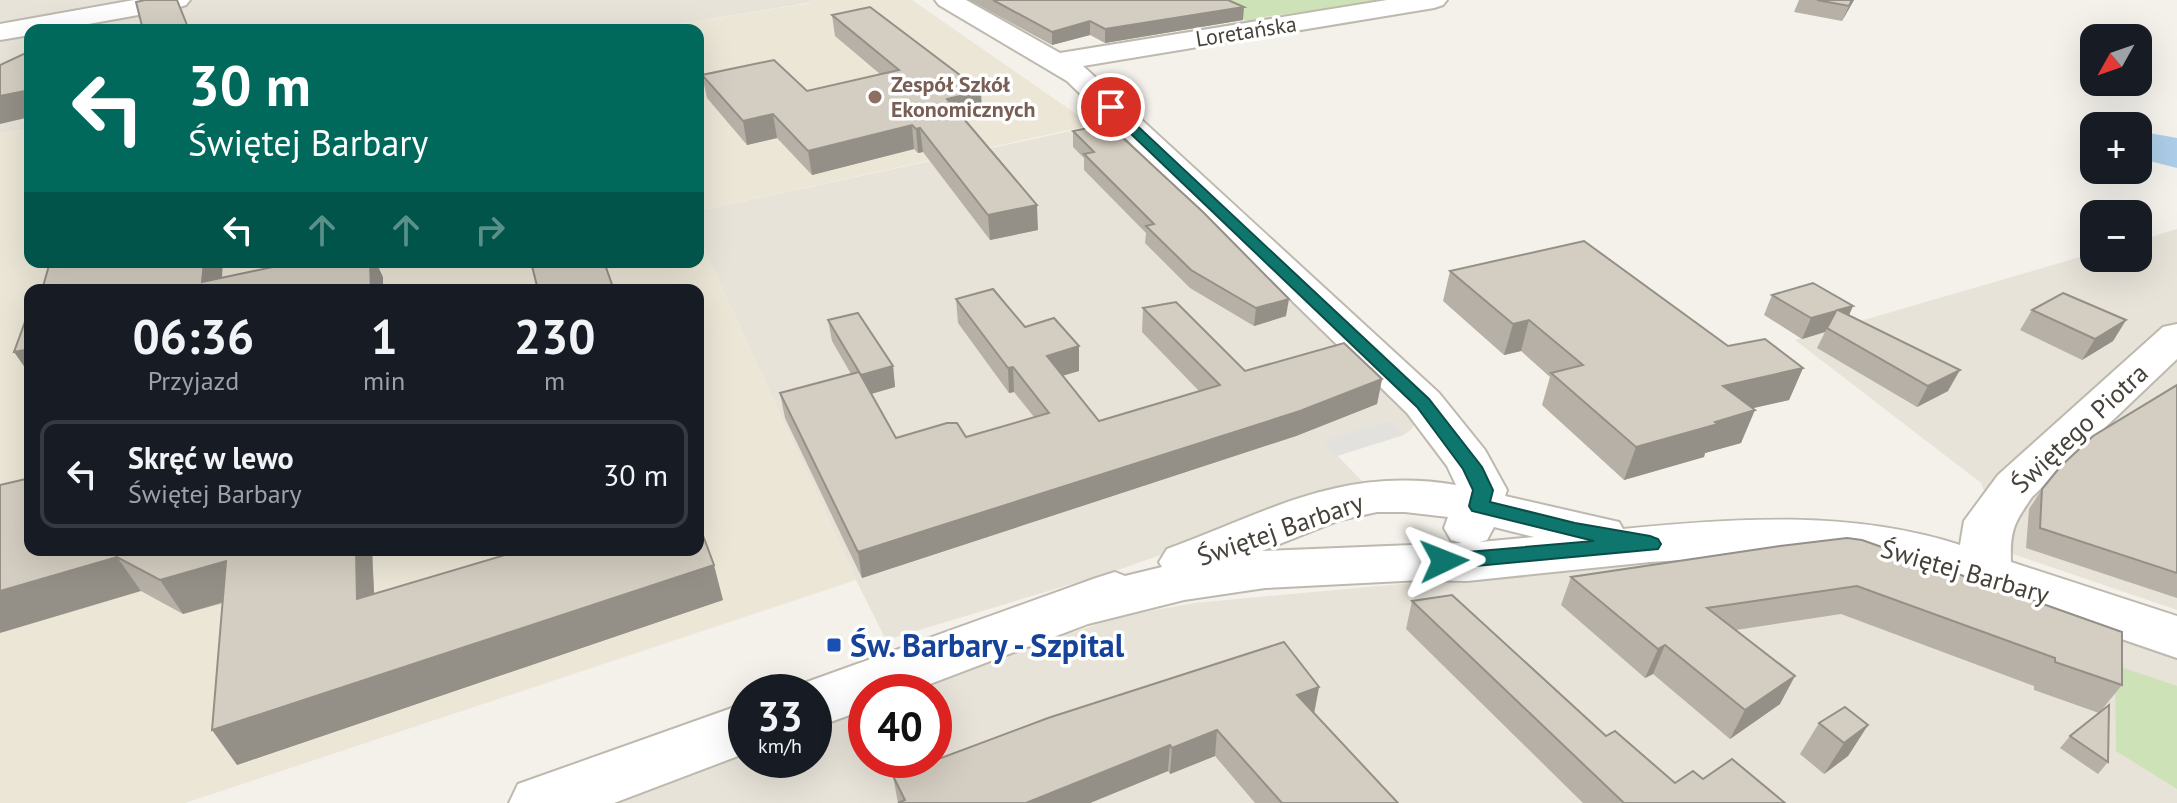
<!DOCTYPE html>
<html lang="pl">
<head>
<meta charset="utf-8">
<style>
  body { margin:0; font-family:"PT Sans",sans-serif; background:#20242c; color:#f1f3f6; height:100vh; display:flex; flex-direction:column; font-size:30px; white-space:nowrap }
  * { box-sizing:border-box; margin:0 }
  p { font-size:26px; color:#9ea1a6 }
  .icon { flex:none; width:44px; height:44px; fill:none; stroke:currentColor; stroke-width:2; stroke-linecap:round; stroke-linejoin:round }
  .map { position:relative; flex:1; overflow:hidden }
  .sheet { position:absolute; left:24px; top:284px; width:680px; height:272px; display:flex; flex-direction:column; background:#171b24; border-radius:16px; box-shadow:0 8px 32px #0002 }
  .sheet>* { flex:none }
  .guide { position:absolute; left:24px; top:24px; width:680px; height:244px; border-radius:16px; box-shadow:0 8px 32px #0002; background:#00695c; color:#fff; overflow:hidden }
  .needle { width:52px; rotate:230deg }
  .fabs { position:absolute; left:2080px; top:24px; display:grid; gap:16px }
  .fabs a { display:grid; place-items:center; width:72px; height:72px; border-radius:16px; background:#171b24; box-shadow:0 8px 32px #0002; font-size:40px }
  .speed { position:absolute; left:728px; top:674px; display:flex; gap:16px; font-size:40px; font-weight:700; text-align:center }
  .speed>* { display:grid; place-content:center; width:104px; height:104px; border-radius:50%; background:#171b24; box-shadow:0 8px 32px #0002; line-height:1 }
  .speed small { font-size:20px; font-weight:400 }
  .speed .limit { border:12px solid #d22; background:#fff; color:#111 }
  .pin { position:absolute; display:grid; place-items:center; width:68px; height:68px; color:#fff; margin:-34px; border:4px solid #fff; border-radius:50%; box-shadow:0 2px 8px #0007 }
  .me { position:absolute; width:88px; margin:-44px; rotate:88deg; stroke-linejoin:round; filter:drop-shadow(0 0 6px #0008) }
  .turn { display:flex; align-items:center; gap:28px; height:168px; padding:0 32px; font-size:36px }
  .turn .icon { width:104px; height:104px; stroke-width:2.5 }
  .turn b { display:block; font-size:56px; line-height:68px }
  .lanes { display:flex; align-items:center; height:76px; padding:0 32px; background:#0003; justify-content:center; gap:40px; direction:ltr }
  .lanes .off { opacity:.35 }
  .eta { display:flex; justify-content:space-evenly; align-items:center; height:136px; text-align:center }
  .eta b { font-size:48px; font-weight:700; line-height:56px }
  ul { padding:0; list-style:none }
  li { display:flex; align-items:center; gap:24px; height:108px; margin:0 16px 12px; padding:0 16px; border:4px solid #363941; border-radius:16px }
  li div { flex:1 }
  li b { display:block; font-size:30px }
  li em { font-style:normal }
  .map>svg:first-child { display:block }
  .residential { fill:#e7e3d9 }
  .education { fill:#ebe6d6; fill-rule:evenodd }
  .green { fill:#cde3b7 }
  .parking { fill:#e2e1de }
  .water { fill:#adcee9 }
  .lines { fill:none; stroke-linecap:round; stroke-linejoin:round }
  .minor-casing { stroke:#beb9ae; stroke-width:4 }
  .minor { fill:#fff; fill-rule:evenodd }
  .wall { fill:#b6b0a6 }
  .shaded-wall { fill:#949087 }
  .building { fill:#d4cdc1; stroke:#949087; stroke-width:2 }
  .route { fill:#0f766e; stroke:#0a4d48; stroke-width:2 }
  .education-dot { fill:#8d6e63; stroke:#fff; stroke-width:3 }
  .transit-dot { fill:#1a4fb4; stroke:#fff; stroke-width:3 }
  .labels { text-anchor:middle; dominant-baseline:central; stroke-width:7; stroke-linejoin:round; paint-order:stroke }
  .far-street-label { font-size:22px; fill:#474239; stroke:#fff }
  .far-education-label { font-size:22px; font-weight:bold; fill:#785e54; stroke:#fff; text-anchor:start }
  .street-label { font-size:26px; fill:#474239; stroke:#fff }
  .near-transit-label { font-size:32px; font-weight:bold; fill:#164399; stroke:#fff; text-anchor:start }
</style>
</head>
<body>
<div class="map">
<svg width="2177" height="803" viewBox="0 0 2177 803">
  <rect width="100%" height="100%" fill="#f3f1ea"/>
  <g class="residential">
    <polygon points="0,0 165,0 0,30"/>
    <polygon points="194,0 809,0 813,2 643,30 30,30 30,129 0,133 0,35"/>
    <polygon points="1112,122 1416,419 1412,429 1404,435 1389,420 1324,442 1364,483 1118,570 886,640 856,580 698,235 698,211"/>
    <polygon points="2177,229 2177,610 2007,552 1981,483 1795,340 2094,253 2094,258 2138,258 2138,241"/>
    <polygon points="1772,550 1850,557 2177,655 2177,803 611,803 746,752 746,760 814,760 814,727 866,707 866,760 934,760 934,692 906,692 1019,650 1122,616 1194,603"/>
  </g>
  <g class="education">
    <polygon points="809,0 912,0 1092,125 698,211 698,30 643,30 811,3"/>
    <path d="M30,129V262H698V235L856,580L185,803H0V133ZM30,290H698V550H30Z"/>
  </g>
  <g class="green">
    <polygon points="1200,0 1397,0 1257,18 1255,20 1258,23 1253,24"/>
    <polygon points="2115,665 2177,686 2177,789 2116,751"/>
  </g>
  <polygon class="parking" points="1390,420 1404,435 1337,456 1323,441"/>
  <polygon class="water" points="2138,131 2177,138 2177,168 2138,158"/>
  <g class="lines">
    <g class="minor-casing">
      <g id="minor">
        <polygon points="134,0 190,0 186,5 177,8 55,30 30,30 30,35 0,40 0,24"/>
        <path d="M935,0H966L1060,53L1387,0H1447L1443,5L1434,8L1083,66L1439,393L1485,450L1507,490L1505,496L1619,522L1623,529C1735,518 1852,510 1960,545L1964,521L1998,475L2163,327L2177,324V359L2032,497C2014,523 2010,530 2011,562L2177,616V658L1923,571L1868,561L1779,554L1650,562L1467,581L1422,580L1265,588L1184,600L1088,624L909,692H866V709L814,728V692H791L793,687L1096,578L1115,572L1125,576L1162,567L1159,562L1167,549C1270,511 1342,466 1456,485L1447,466L1407,413L1067,81L939,5ZM1377,512H1405L1448,517L1444,528L1451,540L1462,543L1262,551L1340,520ZM1494,527L1534,537L1480,542L1487,540Z"/>
        <polygon points="746,703 746,753 614,803 509,803 518,784"/>
      </g>
    </g>
    <use href="#minor" class="minor"/>
  </g>
  <g class="wall">
    <polygon points="969,0 1228,0 1243,20 1105,43 1090,35 1052,45"/>
    <polygon points="1799,0 1854,0 1842,21 1794,12"/>
    <polygon points="832,15 982,114 964,119 1038,230 990,240 923,152 918,153 914,149 812,175 777,138 747,145 707,98 702,75 807,91 880,74 835,36"/>
    <polygon points="1073,131 1286,316 1254,326 1190,288 1145,243 1146,233 1084,170 1084,158 1073,147"/>
    <polygon points="1450,271 1728,346 1803,368 1789,400 1753,408 1741,443 1705,453 1704,457 1624,480 1542,405 1550,377 1521,351 1504,355 1443,301"/>
    <polygon points="1772,295 1853,306 1849,315 1948,391 1917,407 1817,348 1825,332 1802,339 1764,315"/>
    <polygon points="956,299 1025,327 1079,346 1079,371 1062,376 1099,421 1199,391 1142,332 1143,308 1245,371 1382,379 1377,404 1296,436 862,578 785,418 780,393 851,374 832,341 828,320 893,366 895,387 871,394 896,438 966,437 1034,417 1014,392 1009,393 958,323"/>
    <polygon points="2032,310 2126,320 2113,341 2082,360 2020,330"/>
    <polygon points="2177,385 2177,598 2026,548 2029,509 2042,489"/>
    <polygon points="1780,546 2122,685 2100,712 2108,762 2098,774 2060,748 2070,736 2099,713 2034,690 2034,686 1841,614 1736,630 1780,704 1730,739 1653,674 1645,678 1561,605 1571,577"/>
    <polygon points="30,550 372,550 374,594 723,600 237,765 223,603 183,614 141,591"/>
    <polygon points="1412,601 1675,783 1703,779 1785,803 1583,803 1406,629"/>
    <polygon points="1319,687 1314,714 1398,803 1255,803 1215,756 1170,774 1168,771 1090,803 898,803 893,776"/>
    <polygon points="1819,723 1868,725 1848,756 1824,774 1800,754"/>
  </g>
  <g class="shaded-wall">
    <polygon points="1852,0 1854,0 1842,21 1849,6"/>
    <polygon points="1244,7 1243,20 1105,43 1105,29"/>
    <polygon points="1090,21 1090,35 1052,45 1052,32"/>
    <polygon points="30,90 30,117 0,124 0,96"/>
    <polygon points="981,91 982,114 949,122 947,99"/>
    <polygon points="773,114 777,138 747,145 743,121"/>
    <polygon points="912,125 914,149 812,175 808,151"/>
    <polygon points="920,128 923,152 918,153 916,129"/>
    <polygon points="1037,205 1038,230 990,240 988,215"/>
    <polygon points="204,262 223,262 221,290 202,282"/>
    <polygon points="370,262 376,262 383,277 383,290 371,290"/>
    <polygon points="1289,299 1286,316 1254,326 1256,308"/>
    <polygon points="1853,306 1844,326 1829,331 1838,310"/>
    <polygon points="1836,311 1825,332 1802,339 1811,318"/>
    <polygon points="1529,320 1521,351 1504,355 1513,324"/>
    <polygon points="2126,320 2113,341 2082,360 2095,339"/>
    <polygon points="1079,346 1079,371 1047,380 1047,356"/>
    <polygon points="30,349 30,375 14,352"/>
    <polygon points="893,366 895,387 864,396 861,375"/>
    <polygon points="1013,367 1014,392 1009,393 1008,368"/>
    <polygon points="1803,368 1789,400 1710,418 1723,386"/>
    <polygon points="1960,370 1948,391 1917,407 1928,386"/>
    <polygon points="1382,379 1377,404 1296,436 862,578 858,552"/>
    <polygon points="1755,410 1741,443 1705,453 1704,457 1624,480 1636,447"/>
    <polygon points="356,550 372,550 376,634 357,599"/>
    <polygon points="117,557 141,591 0,633 0,591"/>
    <polygon points="226,561 247,595 183,614 160,580"/>
    <polygon points="714,565 723,600 237,765 212,730"/>
    <polygon points="1665,645 1653,674 1645,678 1658,649"/>
    <polygon points="1795,676 1780,704 1730,739 1745,710"/>
    <polygon points="1319,687 1314,713 1292,721 1297,695"/>
    <polygon points="1868,725 1848,756 1824,774 1844,743"/>
    <polygon points="1217,730 1215,756 1170,774 1172,748"/>
    <polygon points="1170,745 1168,771 1090,803 1026,803"/>
  </g>
  <g class="building">
    <polygon points="145,0 177,0 189,30 143,30 136,2"/>
    <polygon points="993,0 1228,0 1244,7 1105,29 1090,21 1052,32"/>
    <polygon points="1817,0 1852,0 1849,6"/>
    <polygon points="870,7 981,91 947,99 1037,205 988,215 920,128 916,129 912,125 808,151 773,114 743,121 702,75 774,60 807,91 899,70 832,15"/>
    <polygon points="30,51 30,90 0,96 0,65"/>
    <polygon points="1108,124 1203,212 1289,299 1256,308 1191,270 1146,226 1154,224 1084,154 1094,152 1073,131"/>
    <polygon points="1584,241 1728,346 1765,339 1803,368 1723,386 1755,410 1715,422 1718,424 1636,447 1551,373 1583,365 1529,320 1513,324 1450,271"/>
    <polygon points="50,262 204,262 202,282 287,264 287,262 370,262 371,290 42,290"/>
    <polygon points="531,262 604,262 614,290 538,290"/>
    <polygon points="1813,283 1853,306 1838,310 1960,370 1928,386 1827,328 1836,311 1811,318 1772,295"/>
    <polygon points="993,289 1025,327 1054,318 1079,346 1047,356 1099,421 1220,385 1143,308 1176,302 1245,371 1344,343 1382,379 1300,411 858,552 780,393 859,372 896,438 947,423 957,423 966,437 1049,413 1013,367 1008,368 956,299"/>
    <polygon points="2063,293 2126,320 2095,339 2032,310"/>
    <polygon points="858,313 893,366 861,375 828,320"/>
    <polygon points="30,318 30,349 14,352 26,319"/>
    <polygon points="2177,385 2177,573 2040,528 2042,489 2060,467 2093,436"/>
    <polygon points="30,478 30,550 356,550 357,599 522,550 698,550 698,522 714,565 212,730 226,561 160,580 117,557 0,591 0,485"/>
    <polygon points="1847,538 1862,540 2122,632 2122,685 2055,662 2055,658 1857,586 1707,608 1795,676 1745,710 1665,645 1658,649 1571,577 1780,546"/>
    <polygon points="1452,595 1606,736 1615,731 1675,783 1693,771 1703,779 1732,759 1785,803 1624,803 1412,601"/>
    <polygon points="1284,642 1319,687 1297,695 1398,803 1282,803 1217,730 1172,748 1170,745 1026,803 898,803 905,800 893,776 1048,718"/>
    <polygon points="2109,705 2108,762 2070,736"/>
    <polygon points="1845,707 1868,725 1844,743 1819,723"/>
  </g>
  <polygon class="route" points="1106,105 1115,105 1429,399 1482,467 1493,490 1490,502 1575,523 1650,536 1658,539 1661,544 1658,549 1444,569 1437,567 1434,561 1437,556 1444,554 1594,541 1472,511 1469,506 1473,490 1463,469 1417,407 1106,110"/>
  <circle class="education-dot" cx="875" cy="97" r="8"/>
  <rect class="transit-dot" x="826" y="637" width="16" height="16" rx="4"/>
  <g class="labels">
    <g class="far-street-label">
      <text transform="translate(1246 31) rotate(-9)">Loretańska</text>
    </g>
    <g class="far-education-label">
      <text x="891" y="84">Zespół Szkół<tspan x="891" dy="25">Ekonomicznych</tspan></text>
    </g>
    <g class="street-label">
      <text transform="translate(2079 428) rotate(-43)">Świętego Piotra</text>
      <text transform="translate(1280 529) rotate(-19)">Świętej Barbary</text>
      <text transform="translate(1965 571) rotate(16)">Świętej Barbary</text>
    </g>
    <g class="near-transit-label">
      <text x="850" y="645">Św. Barbary - Szpital</text>
    </g>
  </g>
</svg>
<div class="fabs">
<a><svg class="needle" viewBox="-14 -14 28 28"><path d="M0-13l5 13h-10z" fill="#e53935"/><path d="M0 13l5-13h-10z" fill="#9ea1a6"/></svg></a>
<a>+</a>
<a>−</a>
</div>
<div class="speed"><div>33<small>km/h</small></div><div class="limit">40</div></div>
<div class="pin" style="left:1111px;top:107px;background:#d93025"><svg class="icon" aria-label="arrive" viewBox="0 0 24 24"><path d="M6 21V4h12l-3 4 3 4H6"/></svg></div>
<svg class="me" style="left:1444px;top:561px" viewBox="-20 -20 40 40"><path d="M0-17L14 15 0 8-14 15z" fill="#0f766e" stroke="#fff" stroke-width="4"/></svg>
<div class="guide">
<div class="turn"><svg class="icon" aria-label="left" viewBox="0 0 24 24"><path d="M17 20v-9H6M10 6l-5 5 5 5"/></svg><div><b>30 m</b>Świętej Barbary</div></div>
<div class="lanes"><svg class="icon" aria-label="left" viewBox="0 0 24 24"><path d="M17 20v-9H6M10 6l-5 5 5 5"/></svg><svg class="icon off" aria-label="ahead" viewBox="0 0 24 24"><path d="M12 20V5M6 11l6-6 6 6"/></svg><svg class="icon off" aria-label="ahead" viewBox="0 0 24 24"><path d="M12 20V5M6 11l6-6 6 6"/></svg><svg class="icon off" aria-label="right" viewBox="0 0 24 24"><path d="M7 20v-9h11M14 6l5 5-5 5"/></svg></div>
</div>
<section class="sheet">
<div class="eta">
<div><b>06:36</b><p>Przyjazd</p></div>
<div><b>1</b><p>min</p></div>
<div><b>230</b><p>m</p></div>
</div>
<ul>
<li><svg class="icon" aria-label="left" viewBox="0 0 24 24"><path d="M17 20v-9H6M10 6l-5 5 5 5"/></svg><div><b>Skręć w lewo</b><p>Świętej Barbary</p></div><em>30 m</em></li>
</ul>
</section>
</div>
</body>
</html>
